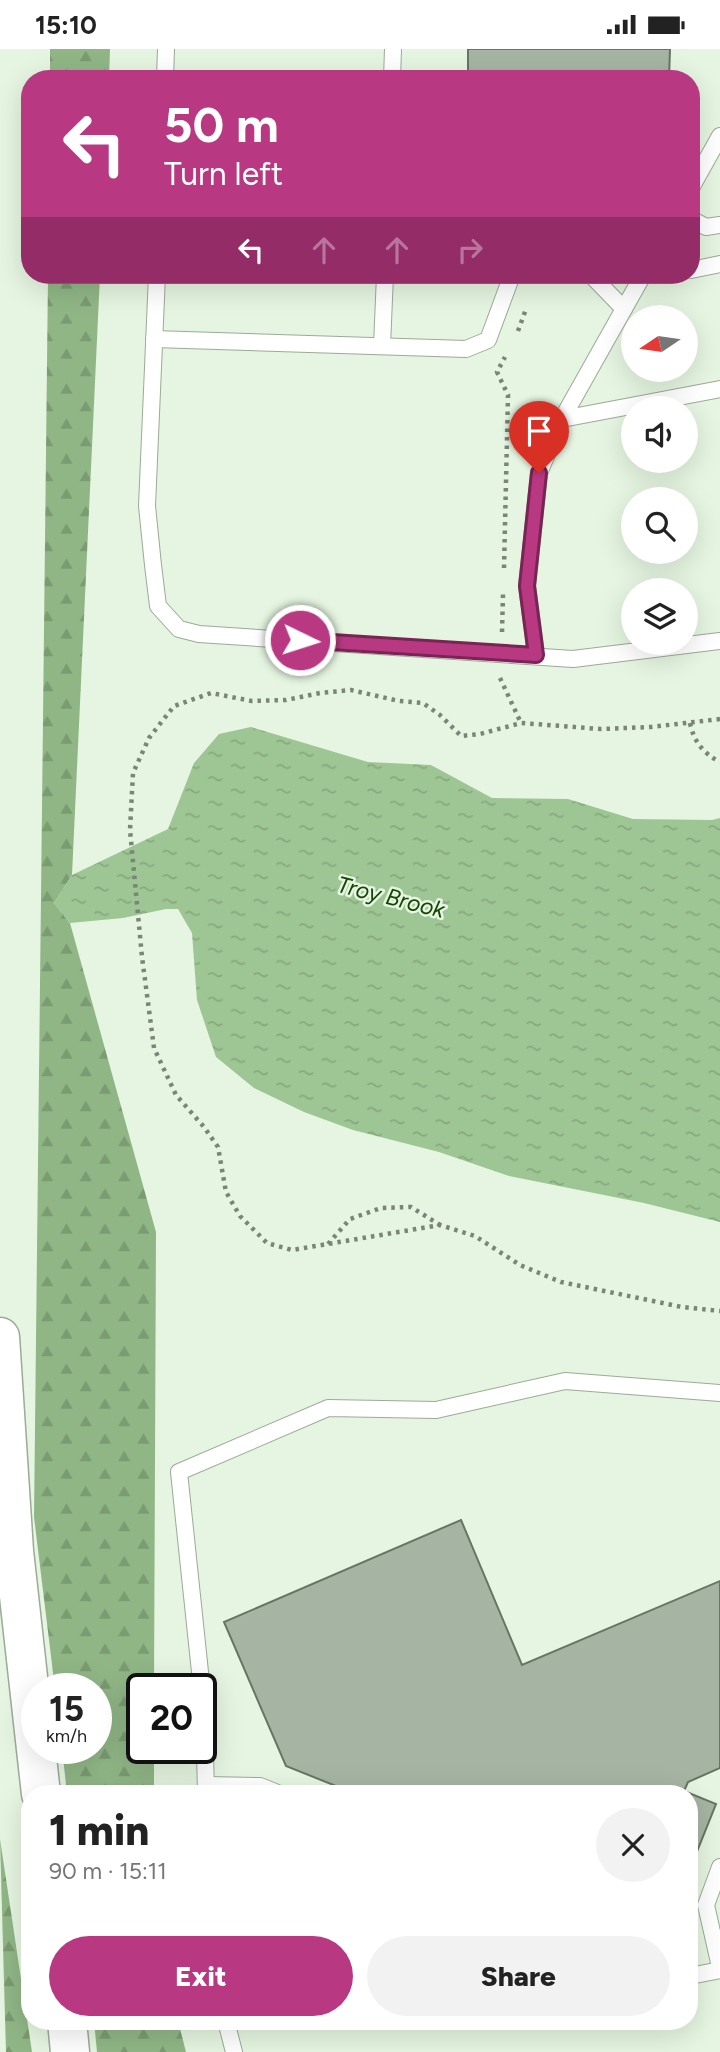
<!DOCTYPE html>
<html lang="en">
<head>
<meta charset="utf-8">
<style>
  body { margin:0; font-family:Figtree,sans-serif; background:#f2f2f2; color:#222; height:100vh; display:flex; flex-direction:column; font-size:26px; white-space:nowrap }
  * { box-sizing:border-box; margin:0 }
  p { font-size:23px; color:#767676 }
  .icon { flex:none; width:38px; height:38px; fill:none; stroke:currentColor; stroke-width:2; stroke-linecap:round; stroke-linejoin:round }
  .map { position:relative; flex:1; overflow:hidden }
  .side { position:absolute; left:21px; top:1736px; width:677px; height:245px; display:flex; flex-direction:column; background:#fff; border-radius:28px; box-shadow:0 7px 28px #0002 }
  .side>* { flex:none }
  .hud { position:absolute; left:21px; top:21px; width:679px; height:214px; border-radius:28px; box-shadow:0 7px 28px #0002; background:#b93882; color:#fff; overflow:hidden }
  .needle { width:46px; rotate:257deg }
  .fabs { position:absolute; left:621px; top:256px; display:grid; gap:14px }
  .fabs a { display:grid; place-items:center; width:77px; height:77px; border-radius:50%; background:#fff; box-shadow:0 7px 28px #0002; font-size:35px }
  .speed { position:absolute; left:21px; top:1624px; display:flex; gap:14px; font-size:35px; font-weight:700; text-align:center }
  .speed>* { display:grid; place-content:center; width:91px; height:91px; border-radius:50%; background:#fff; box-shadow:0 7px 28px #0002; line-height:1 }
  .speed small { font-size:18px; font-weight:400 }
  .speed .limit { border:4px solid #111; border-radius:10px; background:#fff; color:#111 }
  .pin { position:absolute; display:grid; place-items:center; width:60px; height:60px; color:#fff; margin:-72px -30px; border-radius:50% 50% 50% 0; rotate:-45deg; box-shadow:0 0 7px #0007 }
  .pin .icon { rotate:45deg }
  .me { position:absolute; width:77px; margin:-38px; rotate:94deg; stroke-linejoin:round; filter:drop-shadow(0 0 5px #0008) }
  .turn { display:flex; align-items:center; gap:24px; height:147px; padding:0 28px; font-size:32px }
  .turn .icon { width:91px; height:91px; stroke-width:2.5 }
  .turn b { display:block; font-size:49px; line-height:60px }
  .lanes { display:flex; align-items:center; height:66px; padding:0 28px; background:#0003; justify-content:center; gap:35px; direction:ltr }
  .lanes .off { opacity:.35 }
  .round { display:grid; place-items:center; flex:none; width:74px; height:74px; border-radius:37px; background:#f2f2f2 }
  .summary { display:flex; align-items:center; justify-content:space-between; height:119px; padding:0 28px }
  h1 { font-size:42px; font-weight:800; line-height:52px }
  .cta { display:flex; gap:14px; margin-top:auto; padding:14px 28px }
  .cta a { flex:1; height:80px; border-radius:42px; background:#b93882; color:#fff; font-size:28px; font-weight:800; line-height:80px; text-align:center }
  .cta a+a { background:#f2f2f2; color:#222 }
  .status { display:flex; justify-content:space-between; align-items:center; height:49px; padding:0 35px; background:#fff; direction:ltr }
  .status svg { height:19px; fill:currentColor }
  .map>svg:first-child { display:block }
  .forest { fill:url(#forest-firs) }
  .water { fill:url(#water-ripples) }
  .building { fill:#a6b5a3; stroke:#677564; stroke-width:2 }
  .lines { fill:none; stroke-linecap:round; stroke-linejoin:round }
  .lane-casing { stroke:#9caa98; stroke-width:18 }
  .highway-casing { stroke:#9caa98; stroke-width:41 }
  .path { stroke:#7a8477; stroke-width:4.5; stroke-dasharray:3.5 5; stroke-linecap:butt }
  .lane { stroke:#fff; stroke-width:16 }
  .highway { stroke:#fff; stroke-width:38 }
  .route-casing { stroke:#782454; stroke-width:18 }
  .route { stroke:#b93882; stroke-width:12 }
  .labels { text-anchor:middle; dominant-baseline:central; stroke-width:5; stroke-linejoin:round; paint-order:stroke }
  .water-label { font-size:23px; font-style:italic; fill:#154703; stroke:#e5f5e1 }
</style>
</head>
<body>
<div class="status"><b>15:10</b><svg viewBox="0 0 49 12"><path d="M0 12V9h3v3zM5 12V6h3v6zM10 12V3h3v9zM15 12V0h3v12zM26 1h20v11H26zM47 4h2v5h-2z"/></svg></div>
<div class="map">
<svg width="720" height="2003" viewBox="0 0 720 2003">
  <defs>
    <pattern id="forest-firs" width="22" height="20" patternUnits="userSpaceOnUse" patternTransform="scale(1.75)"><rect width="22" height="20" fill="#90b686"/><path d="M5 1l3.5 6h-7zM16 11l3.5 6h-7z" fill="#7b9b72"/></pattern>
    <pattern id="water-ripples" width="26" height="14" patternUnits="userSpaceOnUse" patternTransform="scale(1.75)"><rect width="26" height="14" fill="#9ec594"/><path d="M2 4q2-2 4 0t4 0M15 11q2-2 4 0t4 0" fill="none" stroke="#87a87e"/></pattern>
  </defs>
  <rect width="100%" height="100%" fill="#e5f5e1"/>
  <g class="forest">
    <polygon points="50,0 110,0 109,30 50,30"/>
    <polygon points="48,226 100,226 72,826 54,854 70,874 156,1183 154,1640 142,1640 142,1699 154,1699 154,1745 67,1745 62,1699 96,1699 96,1640 55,1640 34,1468"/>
    <polygon points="0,1790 32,2003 6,2003"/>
    <polygon points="94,1972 178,1972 186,2003 97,2003"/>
  </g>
  <polygon class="water" points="251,678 368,713 431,716 492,749 568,750 633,770 712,771 720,769 720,1173 644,1154 509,1127 439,1103 353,1081 304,1063 254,1039 216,1008 197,951 192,884 178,860 166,860 123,869 70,874 54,854 72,826 168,780 194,714 219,685"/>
  <g class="building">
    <polygon points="468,0 670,0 669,30 468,30"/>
    <polygon points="461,1471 522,1616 720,1532 720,1719 688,1733 684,1742 716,1755 690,1820 690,1745 356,1745 286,1717 224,1573"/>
  </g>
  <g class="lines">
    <g class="lane-casing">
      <g id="lane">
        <polyline points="165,30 166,0"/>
        <polyline points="392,30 393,0"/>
        <polyline points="691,139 720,87"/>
        <polyline points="691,170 706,178 720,176"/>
        <polyline points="691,221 720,215"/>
        <polyline points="157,226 147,457 153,516 158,557 179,580 199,585 573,610 720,592"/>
        <polyline points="591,226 624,260"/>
        <polyline points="154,290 466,300 488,291 512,226"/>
        <polyline points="382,297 385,226"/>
        <polyline points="562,370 720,340"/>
        <polyline points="536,605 527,537 539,424 562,370 643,226"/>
        <polyline points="206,1736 260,1737 280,1745"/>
        <polyline points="206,1745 204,1661 179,1423 328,1359 436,1361 565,1332 720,1344"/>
        <polyline points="720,1818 706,1856 720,1918"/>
        <polyline points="690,1927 720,1921"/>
        <polyline points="226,1972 234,2003"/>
      </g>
    </g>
    <g class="highway-casing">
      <g id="highway">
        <polyline points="0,1288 14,1502 41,1745"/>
        <polyline points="67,1972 70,2003"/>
      </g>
    </g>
    <g class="path">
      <polyline points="518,282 526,260"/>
      <polyline points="504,519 508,346 497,323 505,308"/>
      <polyline points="502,583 503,545"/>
      <polyline points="500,629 521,674"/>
      <polyline points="720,670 651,678 601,680 521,674 480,685 461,687 440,666 423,654 399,652 351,641 320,644 286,651 252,652 211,644 174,657 149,689 133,724 130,781 142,908 154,999 176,1046 204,1078 218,1098 226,1143 240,1167 267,1194 292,1201 440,1176 475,1187 520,1216 561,1233 682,1258 720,1262"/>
      <path d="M690,674C694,693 703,704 720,713"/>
      <polyline points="328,1195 350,1170 381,1159 411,1158 440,1176"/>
    </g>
    <use href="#lane" class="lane"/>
    <use href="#highway" class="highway"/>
  </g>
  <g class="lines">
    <g class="route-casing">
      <polyline id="route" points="300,591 536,606 527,537 539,424"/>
    </g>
    <use href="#route" class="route"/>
  </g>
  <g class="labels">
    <g class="water-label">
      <text transform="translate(391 848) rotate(14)">Troy Brook</text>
    </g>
  </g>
</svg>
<div class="fabs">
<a><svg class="needle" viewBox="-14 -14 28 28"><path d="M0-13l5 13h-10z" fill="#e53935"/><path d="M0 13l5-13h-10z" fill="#767676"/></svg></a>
<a><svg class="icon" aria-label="sound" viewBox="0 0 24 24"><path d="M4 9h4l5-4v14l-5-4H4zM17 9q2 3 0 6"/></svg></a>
<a><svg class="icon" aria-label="search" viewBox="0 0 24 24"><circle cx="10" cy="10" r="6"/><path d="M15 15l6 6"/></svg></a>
<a><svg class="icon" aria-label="layers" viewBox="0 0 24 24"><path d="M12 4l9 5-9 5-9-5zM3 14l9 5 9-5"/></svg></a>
</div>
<div class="speed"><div>15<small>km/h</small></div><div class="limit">20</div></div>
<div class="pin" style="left:539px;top:424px;background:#d93025"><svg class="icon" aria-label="arrive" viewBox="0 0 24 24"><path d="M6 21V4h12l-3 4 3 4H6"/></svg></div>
<svg class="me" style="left:300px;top:591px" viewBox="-20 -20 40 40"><circle r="17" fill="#b93882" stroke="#fff" stroke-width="3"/><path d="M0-11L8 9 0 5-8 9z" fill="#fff"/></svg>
<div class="hud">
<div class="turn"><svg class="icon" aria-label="left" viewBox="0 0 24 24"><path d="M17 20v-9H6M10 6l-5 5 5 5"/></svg><div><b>50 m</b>Turn left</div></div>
<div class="lanes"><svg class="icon" aria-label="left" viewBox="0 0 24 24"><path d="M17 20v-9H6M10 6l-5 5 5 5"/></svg><svg class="icon off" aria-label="ahead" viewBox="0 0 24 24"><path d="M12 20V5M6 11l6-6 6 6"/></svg><svg class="icon off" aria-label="ahead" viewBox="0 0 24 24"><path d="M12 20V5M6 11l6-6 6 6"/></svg><svg class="icon off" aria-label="right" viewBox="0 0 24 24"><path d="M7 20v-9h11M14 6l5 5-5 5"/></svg></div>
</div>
<section class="side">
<div class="summary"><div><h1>1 min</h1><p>90 m · 15:11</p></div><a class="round"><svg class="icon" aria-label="close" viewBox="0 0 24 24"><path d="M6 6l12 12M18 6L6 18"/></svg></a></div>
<div class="cta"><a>Exit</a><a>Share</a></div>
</section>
</div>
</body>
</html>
